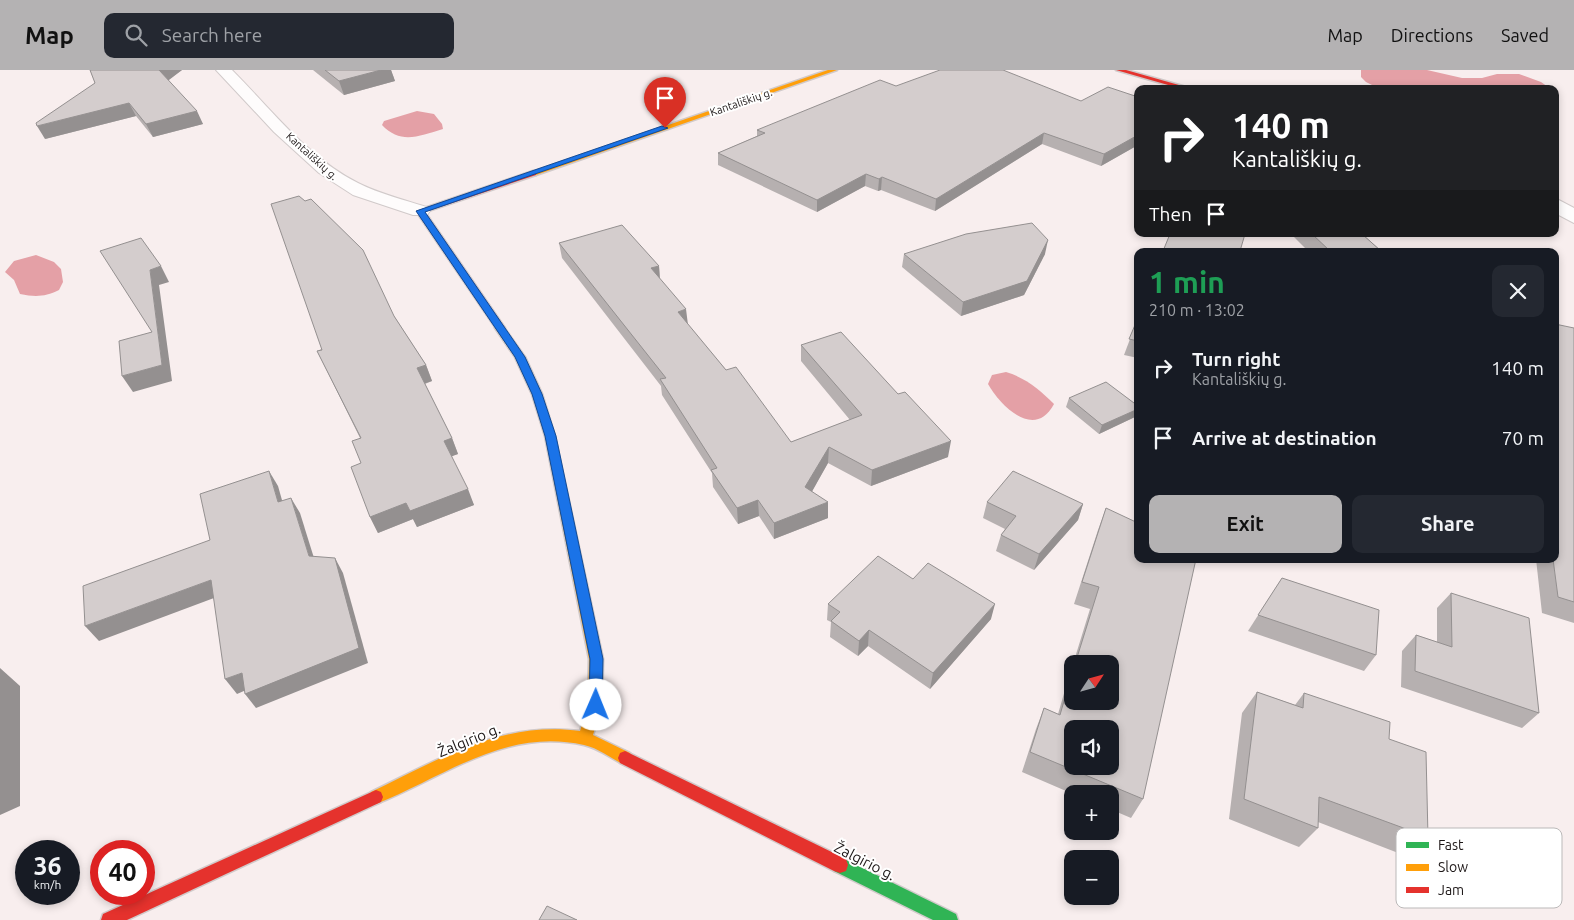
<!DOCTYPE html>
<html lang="en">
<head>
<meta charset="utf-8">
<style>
  body { margin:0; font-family:Ubuntu,sans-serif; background:#242831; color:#f1f3f6; height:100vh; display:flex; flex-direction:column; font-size:19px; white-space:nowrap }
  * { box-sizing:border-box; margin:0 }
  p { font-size:16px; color:#9ea1a6 }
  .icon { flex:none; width:28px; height:28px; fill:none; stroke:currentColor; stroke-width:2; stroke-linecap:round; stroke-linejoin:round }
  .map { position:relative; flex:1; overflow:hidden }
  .side { position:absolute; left:1134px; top:178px; width:425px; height:315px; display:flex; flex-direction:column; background:#171b24; border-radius:10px; box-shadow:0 2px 8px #0003 }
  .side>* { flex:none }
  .banner { position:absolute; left:1134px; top:15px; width:425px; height:152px; border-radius:10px; box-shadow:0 2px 8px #0003; background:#202124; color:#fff; overflow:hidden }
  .needle { width:32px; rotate:54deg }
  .fabs { position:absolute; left:1064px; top:585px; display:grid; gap:10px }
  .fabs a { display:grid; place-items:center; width:55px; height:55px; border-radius:10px; background:#171b24; box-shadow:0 2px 8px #0003; font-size:25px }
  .speed { position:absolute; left:15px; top:770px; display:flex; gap:10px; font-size:25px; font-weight:700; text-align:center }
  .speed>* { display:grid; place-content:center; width:65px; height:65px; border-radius:50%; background:#171b24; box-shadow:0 2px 8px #0003; line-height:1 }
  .speed small { font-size:12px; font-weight:400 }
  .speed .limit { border:8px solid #d22; background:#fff; color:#111 }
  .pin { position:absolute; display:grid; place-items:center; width:42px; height:42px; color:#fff; margin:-51px -21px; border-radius:50% 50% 50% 0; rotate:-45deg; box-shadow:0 0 5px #0007 }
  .pin .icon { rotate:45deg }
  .me { position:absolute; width:55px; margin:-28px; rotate:1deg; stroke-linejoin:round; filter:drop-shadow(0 0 4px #0008) }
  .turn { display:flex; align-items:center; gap:18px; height:105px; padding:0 15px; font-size:22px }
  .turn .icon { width:65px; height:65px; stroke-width:2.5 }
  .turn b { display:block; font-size:35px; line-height:42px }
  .then { display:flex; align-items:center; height:48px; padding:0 15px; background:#0003; gap:10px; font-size:19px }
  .round { display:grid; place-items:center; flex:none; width:52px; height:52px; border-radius:10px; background:#242831 }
  .head { display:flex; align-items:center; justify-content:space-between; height:85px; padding:0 15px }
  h1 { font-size:30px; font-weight:700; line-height:38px; color:#1e9e55 }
  .action { display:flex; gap:10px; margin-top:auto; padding:10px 15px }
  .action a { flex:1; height:58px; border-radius:10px; background:#b4b2b3; color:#111; font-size:20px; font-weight:700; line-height:58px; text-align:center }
  .action a+a { background:#242831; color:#f1f3f6 }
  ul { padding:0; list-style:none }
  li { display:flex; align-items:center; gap:15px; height:70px; padding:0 15px }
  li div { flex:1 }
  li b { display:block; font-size:19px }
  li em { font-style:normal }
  header { display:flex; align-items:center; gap:30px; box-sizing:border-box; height:70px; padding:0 25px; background:#b4b2b3; color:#111 }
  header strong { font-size:24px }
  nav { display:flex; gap:28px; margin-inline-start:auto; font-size:18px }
  .search { width:350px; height:45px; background:#242831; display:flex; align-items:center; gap:12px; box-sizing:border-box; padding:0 18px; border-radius:10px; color:#9ea1a6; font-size:19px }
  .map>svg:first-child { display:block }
  .water { fill:#e4a0a6 }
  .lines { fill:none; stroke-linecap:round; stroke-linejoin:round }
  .street-casing { stroke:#d1caca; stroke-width:2 }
  .fast-casing { stroke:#d1caca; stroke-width:3 }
  .slow-casing { stroke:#d1caca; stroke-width:3 }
  .jam-casing { stroke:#d1caca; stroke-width:3 }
  .street { fill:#fefcfc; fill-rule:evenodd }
  .fast { fill:#30b455; fill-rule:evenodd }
  .slow { fill:#ff9f0a; fill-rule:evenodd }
  .jam { fill:#e5322d; fill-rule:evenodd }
  .wall { fill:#b6b0b0 }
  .shaded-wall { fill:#949090 }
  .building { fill:#d4cdcd; stroke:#949090; fill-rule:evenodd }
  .route { fill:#1a73e8; stroke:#114b97 }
  .labels { text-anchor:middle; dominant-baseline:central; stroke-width:4; stroke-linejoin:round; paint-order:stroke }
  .far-street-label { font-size:11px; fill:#1d1717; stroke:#fff }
  .near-street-label { font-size:15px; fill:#1d1717; stroke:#fff }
  .key { fill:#fff; stroke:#bbb9b9; stroke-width:1 }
  .key-label { font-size:14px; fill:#1d1717 }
</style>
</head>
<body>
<header>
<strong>Map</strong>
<div class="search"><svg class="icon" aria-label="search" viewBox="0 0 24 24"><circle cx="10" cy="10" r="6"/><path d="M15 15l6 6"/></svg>Search here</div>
<nav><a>Map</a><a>Directions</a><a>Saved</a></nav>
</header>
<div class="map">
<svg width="1574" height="850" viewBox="0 0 1574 850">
  <rect width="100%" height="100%" fill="#f8eeee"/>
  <g class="water">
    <polygon points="1361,0 1427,0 1462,8 1482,8 1497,4 1519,4 1541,12 1551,19 1380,19 1366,12 1361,7"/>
    <path d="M417,41L434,44L442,54L443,59C419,66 401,75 382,55L384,51Z"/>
    <path d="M36,185L54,192L61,199L63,212L59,220C45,227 35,227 20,224L14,210L5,202L14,191Z"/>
    <path d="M1006,302C1026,308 1040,320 1054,334C1035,370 1001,337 988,314L992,305Z"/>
  </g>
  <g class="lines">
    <g class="street-casing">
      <g id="street">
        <path d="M216,0H232C271,39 308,88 358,113C380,124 404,130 427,137L430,141L427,145H413L353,125L319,103L274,62Z"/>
        <polygon points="1555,128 1574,138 1574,153 1555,143"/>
      </g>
    </g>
    <g class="fast-casing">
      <polygon id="fast" points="840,787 956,844 958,850 933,850 834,801 832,795 834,789"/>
    </g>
    <g class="slow-casing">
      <g id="slow">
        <polygon points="828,0 837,0 536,105 529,103"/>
        <path d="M500,255L503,256L525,287L542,324L555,366L603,589L602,635L593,665L630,683L632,688L630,693L625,695C611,689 599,678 584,675C506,657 444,707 376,734L371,732L369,727L371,722C440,689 500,651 580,661L588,635L589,589L545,366L532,324L515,287L495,258Z"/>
      </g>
    </g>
    <g class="jam-casing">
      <g id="jam">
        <polygon points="1116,0 1126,0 1193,19 1182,19"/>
        <polygon points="533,101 536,101 536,105 425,142 505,258 500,261 497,260 416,141"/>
        <polygon points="625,681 846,789 848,795 846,801 840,803 834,801 620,693 618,688 620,683"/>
        <polygon points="376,720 381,722 383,727 381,732 127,850 101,850 103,844"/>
      </g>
    </g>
    <use href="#street" class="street"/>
    <use href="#fast" class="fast"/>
    <use href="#slow" class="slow"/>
    <use href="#jam" class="jam"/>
  </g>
  <g class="wall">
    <polygon points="90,0 182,0 168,10 203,54 153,67 136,46 45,69 95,13"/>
    <polygon points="313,0 391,0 395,11 344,25"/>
    <polygon points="896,16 1081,31 1138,27 1138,75 1101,96 1042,74 935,141 881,120 878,121 865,116 817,142 718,95 718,83 757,66 757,60"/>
    <polygon points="1291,164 1362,164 1381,181 1308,181"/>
    <polygon points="559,173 659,196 660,209 688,255 726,300 791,372 850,350 801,291 801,275 948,387 871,416 828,393 812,421 828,448 774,469 759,446 738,454 713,417 712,403 662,325 661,316 562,188"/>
    <polygon points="904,184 1045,184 1024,225 961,246 902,197"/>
    <polygon points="394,246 426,295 432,311 425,314 452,368 458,384 451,386 474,435 417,457 413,449 378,463 370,447 361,393 360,368 317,281"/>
    <polygon points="1138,248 1138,288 1124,285"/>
    <polygon points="1574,258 1574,553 1542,543 1536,489 1555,489"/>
    <polygon points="1069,328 1138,336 1138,345 1137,346 1099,364 1066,337"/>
    <polygon points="987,432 1083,434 1078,450 1034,500 996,481 1001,465 1005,459 983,448"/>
    <polygon points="1106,438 1143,729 1131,748 1110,739 1110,724 1073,724 1022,702 1036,659 1044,638 1058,644 1072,596 1072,631 1110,594 1073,594 1090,539 1074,534 1098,460"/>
    <polygon points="1282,508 1376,585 1364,601 1248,561"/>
    <polygon points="913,509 991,549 930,619 868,576 858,586 830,567 831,552 827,550 828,534"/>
    <polygon points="1451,523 1539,643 1522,658 1401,617 1402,581 1416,565 1437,572 1437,538"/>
    <polygon points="1257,622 1295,635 1304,623 1389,669 1428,767 1406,786 1318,752 1318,758 1299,777 1229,749 1242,643"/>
  </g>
  <g class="shaded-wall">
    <polygon points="159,0 182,0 165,13"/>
    <polygon points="381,0 391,0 395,11 344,25 339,11"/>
    <polygon points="129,33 136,46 45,69 37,56"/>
    <polygon points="197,41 203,54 153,67 146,54"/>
    <polygon points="1044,63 1042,74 935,141 936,129"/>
    <polygon points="1138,65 1138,75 1101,96 1104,84"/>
    <polygon points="866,104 865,116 817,142 817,130"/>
    <polygon points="882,107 881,120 878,121 879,109"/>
    <polygon points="1048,170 1045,184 1024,225 961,246 963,232"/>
    <polygon points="161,196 169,212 159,215 172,311 133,322 122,306 162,295 150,200"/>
    <polygon points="659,196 660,212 651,198"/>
    <polygon points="686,239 688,255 678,242"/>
    <polygon points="426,295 432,311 423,314 417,298"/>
    <polygon points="1138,339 1137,346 1099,364 1102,355"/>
    <polygon points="452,368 458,384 450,387 444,371"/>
    <polygon points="951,371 948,387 871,416 872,400"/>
    <polygon points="829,377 828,393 805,434 805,417"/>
    <polygon points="269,401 278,416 287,448 278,432"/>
    <polygon points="468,419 474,435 417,457 413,449 378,463 370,447 406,433"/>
    <polygon points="291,428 300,443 318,501 309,486"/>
    <polygon points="758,430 759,446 738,454 737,438"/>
    <polygon points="828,432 828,448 774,469 774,453"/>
    <polygon points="1083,434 1078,450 1034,500 1039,484"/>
    <polygon points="335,488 343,503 368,593 256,638 245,624"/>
    <polygon points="211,510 222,525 99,571 85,556"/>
    <polygon points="995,534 991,549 930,619 933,603"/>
    <polygon points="869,560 868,576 858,586 859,571"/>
    <polygon points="0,598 20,616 20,736 0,745"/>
    <polygon points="242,603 253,617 237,624 225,609"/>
  </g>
  <g class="building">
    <polygon points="90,0 159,0 197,41 146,54 129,33 37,56 36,53 95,13"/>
    <polygon points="325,0 381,0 339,11"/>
    <polygon points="940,0 1003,0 1081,31 1108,17 1138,27 1138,65 1104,84 1044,63 936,129 882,107 879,109 866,104 817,130 718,83 765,63 757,60 880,10 896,16"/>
    <polygon points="299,126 305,131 311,129 363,180 394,246 426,295 417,298 452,368 444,371 468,419 410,441 406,433 370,447 351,397 361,393 352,371 361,368 317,281 322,280 271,134"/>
    <polygon points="1032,153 1048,170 1027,211 963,232 904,184 966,164"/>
    <polygon points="622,155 659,196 651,198 686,239 678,242 726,300 736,297 791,372 862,345 801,275 841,262 898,324 905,322 951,371 872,400 829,377 805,417 828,432 774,453 758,430 737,438 711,400 717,398 660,309 666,308 559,173"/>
    <polygon points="1170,164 1245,164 1240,181 1163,181"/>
    <polygon points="1312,164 1362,164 1381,181 1330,181"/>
    <polygon points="141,168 161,196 150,200 162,295 122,306 119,271 152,262 100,181"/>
    <polygon points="1138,248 1138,271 1129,269"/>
    <polygon points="1555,254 1574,258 1574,532 1558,527 1553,489 1555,489"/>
    <polygon points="1106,312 1138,336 1138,339 1102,355 1069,328"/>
    <polygon points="269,401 278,432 291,428 309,486 335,488 359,578 245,624 242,603 225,609 211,510 85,556 83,516 210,470 200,424"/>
    <polygon points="1013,401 1083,434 1039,484 1001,465 1016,446 987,432"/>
    <path d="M1106,438L1138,453V489H1196L1143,729L1030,682L1044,638L1060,645L1072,603V631H1110V594H1075L1099,517L1082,512ZM1072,659H1110V696H1072Z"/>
    <polygon points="878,486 913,509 928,493 995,534 933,603 869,560 859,571 831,551 840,542 828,534"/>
    <polygon points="1282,508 1379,540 1376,585 1258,545"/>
    <polygon points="1451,523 1529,548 1539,643 1415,601 1416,565 1452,577"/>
    <polygon points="1257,622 1303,638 1304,623 1390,652 1389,669 1426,682 1428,767 1319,727 1318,758 1244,729"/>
    <polygon points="547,836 577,850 539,850"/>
  </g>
  <polygon class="route" points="662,56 668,58 425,142 525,287 542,324 556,366 603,589 602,635 600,639 596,641 591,639 589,635 590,589 545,366 532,324 515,287 416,141"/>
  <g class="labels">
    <g class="far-street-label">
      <text transform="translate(741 32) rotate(-19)">Kantališkių g.</text>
      <text transform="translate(312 86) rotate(42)">Kantališkių g.</text>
    </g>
    <g class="near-street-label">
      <text transform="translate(469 670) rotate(-22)">Žalgirio g.</text>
      <text transform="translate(865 791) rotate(27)">Žalgirio g.</text>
    </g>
  </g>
  <rect x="1396" y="758" width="166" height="80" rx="8" class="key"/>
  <rect x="1406" y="772" width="23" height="6" fill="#30b455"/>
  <rect x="1406" y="794" width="23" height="7" fill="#ff9f0a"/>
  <rect x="1406" y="817" width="23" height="6" fill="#e5322d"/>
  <g class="key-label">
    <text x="1438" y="780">Fast</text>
    <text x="1438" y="802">Slow</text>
    <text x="1438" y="825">Jam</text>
  </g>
</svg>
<div class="fabs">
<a><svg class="needle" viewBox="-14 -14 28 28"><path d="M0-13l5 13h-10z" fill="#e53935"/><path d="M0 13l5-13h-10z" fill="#9ea1a6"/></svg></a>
<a><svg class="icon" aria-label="sound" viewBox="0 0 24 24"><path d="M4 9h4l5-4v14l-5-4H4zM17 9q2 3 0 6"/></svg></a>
<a>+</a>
<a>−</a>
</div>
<div class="speed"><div>36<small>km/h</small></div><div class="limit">40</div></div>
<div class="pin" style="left:665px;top:58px;background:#d93025"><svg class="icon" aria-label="arrive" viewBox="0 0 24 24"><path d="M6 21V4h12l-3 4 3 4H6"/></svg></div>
<svg class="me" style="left:596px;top:635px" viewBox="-20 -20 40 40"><circle r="19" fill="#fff"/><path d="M0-13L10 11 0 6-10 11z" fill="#1a73e8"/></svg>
<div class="banner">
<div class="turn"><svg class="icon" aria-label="right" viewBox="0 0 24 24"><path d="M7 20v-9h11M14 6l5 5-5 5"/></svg><div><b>140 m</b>Kantališkių g.</div></div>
<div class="then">Then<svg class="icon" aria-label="arrive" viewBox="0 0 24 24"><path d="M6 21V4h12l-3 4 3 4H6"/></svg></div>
</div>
<section class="side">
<div class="head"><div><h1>1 min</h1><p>210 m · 13:02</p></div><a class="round"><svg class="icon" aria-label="close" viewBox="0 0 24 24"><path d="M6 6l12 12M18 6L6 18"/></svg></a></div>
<ul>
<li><svg class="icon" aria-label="right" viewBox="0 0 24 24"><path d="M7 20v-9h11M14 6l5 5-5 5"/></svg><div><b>Turn right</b><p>Kantališkių g.</p></div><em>140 m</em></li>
<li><svg class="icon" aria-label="arrive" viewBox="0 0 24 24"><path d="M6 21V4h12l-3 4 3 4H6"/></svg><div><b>Arrive at destination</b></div><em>70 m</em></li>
</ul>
<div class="action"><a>Exit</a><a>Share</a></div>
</section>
</div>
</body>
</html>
